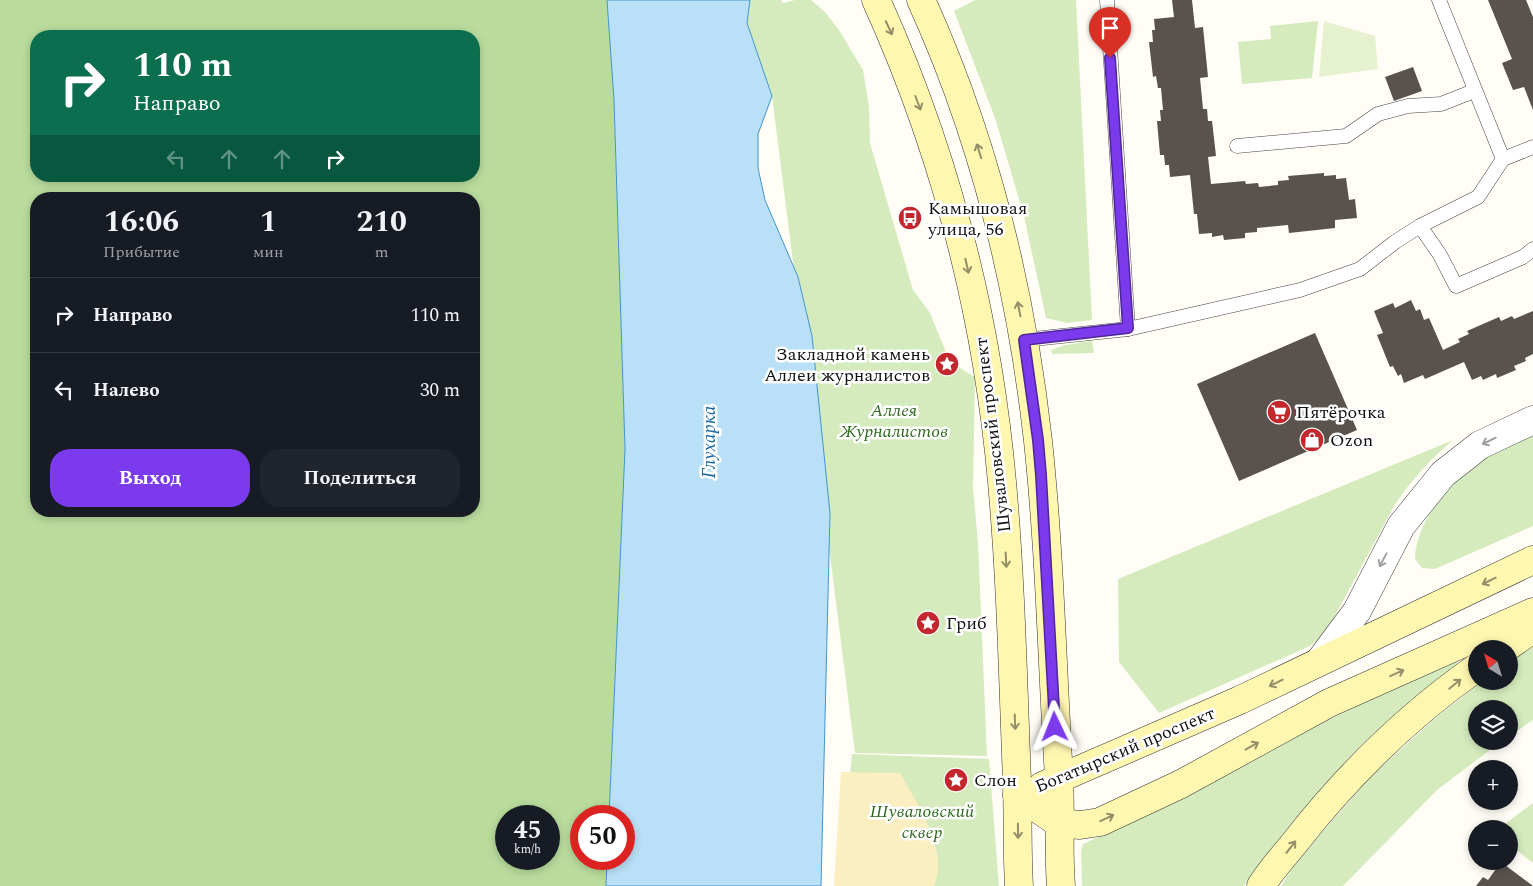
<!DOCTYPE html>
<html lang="ru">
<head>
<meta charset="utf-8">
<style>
  body { margin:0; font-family:Spectral,serif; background:#20242c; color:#f1f3f6; height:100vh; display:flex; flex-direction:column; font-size:19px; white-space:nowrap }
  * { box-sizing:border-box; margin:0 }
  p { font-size:16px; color:#9ea1a6 }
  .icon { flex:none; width:28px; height:28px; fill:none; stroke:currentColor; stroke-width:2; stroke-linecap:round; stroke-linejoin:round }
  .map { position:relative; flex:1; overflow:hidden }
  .panel { position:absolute; left:30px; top:192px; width:450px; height:325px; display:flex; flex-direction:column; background:#171b24; border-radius:20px; box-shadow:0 2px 8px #0003 }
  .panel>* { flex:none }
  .guide { position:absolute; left:30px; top:30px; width:450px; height:152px; border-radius:20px; box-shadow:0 2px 8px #0003; background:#0b6e4f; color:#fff; overflow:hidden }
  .needle { width:32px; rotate:322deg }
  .fabs { position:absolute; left:1468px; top:640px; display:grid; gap:10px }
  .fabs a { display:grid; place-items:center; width:50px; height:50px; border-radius:50%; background:#171b24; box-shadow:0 2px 8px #0003; font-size:25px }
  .speed { position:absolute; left:495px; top:805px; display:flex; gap:10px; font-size:25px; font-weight:700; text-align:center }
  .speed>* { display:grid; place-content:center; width:65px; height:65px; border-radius:50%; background:#171b24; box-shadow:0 2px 8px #0003; line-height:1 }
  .speed small { font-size:12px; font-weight:400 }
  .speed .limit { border:8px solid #d22; background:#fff; color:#111 }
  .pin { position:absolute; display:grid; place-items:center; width:42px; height:42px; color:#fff; margin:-51px -21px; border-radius:50% 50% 50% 0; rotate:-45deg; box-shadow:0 0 5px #0007 }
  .pin .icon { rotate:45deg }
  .me { position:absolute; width:55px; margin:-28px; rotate:358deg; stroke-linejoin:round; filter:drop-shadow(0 0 4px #0008) }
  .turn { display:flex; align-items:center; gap:18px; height:105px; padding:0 20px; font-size:22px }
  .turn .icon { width:65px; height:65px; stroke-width:2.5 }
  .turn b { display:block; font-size:35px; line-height:42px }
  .lanes { display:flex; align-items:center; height:48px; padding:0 20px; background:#0003; justify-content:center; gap:25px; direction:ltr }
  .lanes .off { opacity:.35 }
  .eta { display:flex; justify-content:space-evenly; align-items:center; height:85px; text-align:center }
  .eta b { font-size:30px; font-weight:700; line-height:35px }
  .action { display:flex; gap:10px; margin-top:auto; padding:10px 20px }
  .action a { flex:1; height:58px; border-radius:20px; background:#7c3aed; color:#fff; font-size:20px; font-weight:700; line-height:58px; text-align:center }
  .action a+a { background:#20242c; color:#f1f3f6 }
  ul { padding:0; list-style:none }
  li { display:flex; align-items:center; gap:15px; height:75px; padding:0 20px; border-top:1px solid #363941 }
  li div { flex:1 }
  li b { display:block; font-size:19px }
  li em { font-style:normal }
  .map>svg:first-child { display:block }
  .green { fill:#d5ebbd }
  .forest { fill:#b9dc9c; fill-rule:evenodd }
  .sand { fill:#fbeec1 }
  .pitch { fill:#e6f2cf }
  .water { fill:#b9e0f7; stroke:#3f96cf }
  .building { fill:#5a524d }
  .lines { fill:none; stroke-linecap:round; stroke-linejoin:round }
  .lane-casing { stroke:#444; stroke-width:15 }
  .street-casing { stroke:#444; stroke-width:29 }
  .secondary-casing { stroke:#333; stroke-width:29 }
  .lane { stroke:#fff; stroke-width:14 }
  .street { stroke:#fff; stroke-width:28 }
  .secondary { stroke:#fff6b0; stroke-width:28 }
  .oneway { stroke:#948f68 }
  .oneway2 { stroke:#a0a0a0 }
  .route-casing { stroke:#51269a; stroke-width:12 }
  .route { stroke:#7c3aed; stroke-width:9 }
  .labels { text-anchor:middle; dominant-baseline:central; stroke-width:5; stroke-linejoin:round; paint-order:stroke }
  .poi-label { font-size:18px; fill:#111; stroke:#fff; text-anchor:start }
  .park-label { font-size:18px; font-style:italic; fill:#2f6b1f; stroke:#fff }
  .street-label { font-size:18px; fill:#111; stroke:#fff }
  .water-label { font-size:19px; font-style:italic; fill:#1768a6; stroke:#fff }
</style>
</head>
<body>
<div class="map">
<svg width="1533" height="886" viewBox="0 0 1533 886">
  <rect width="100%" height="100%" fill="#fffdf5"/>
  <g class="green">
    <polygon points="750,0 781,0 783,3 795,0 811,0 825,12 839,30 863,70 869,107 870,143 913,290 930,313 950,362 975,377 973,487 978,543 987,756 855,753 772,96 747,23"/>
    <polygon points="975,0 1076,0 1092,320 1067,323 1046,318 1024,216 995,118 954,11"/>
    <polygon points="1318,21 1312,78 1242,84 1238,42 1271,39 1270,26"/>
    <polygon points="1092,341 1094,353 1052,354 1051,350 1065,345"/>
    <path d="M1533,434V526L1435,569L1422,568L1415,559C1415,521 1455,474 1487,455C1501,447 1518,441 1533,434Z"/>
    <path d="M1453,440C1430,460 1411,480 1394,506L1329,627L1319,639L1310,646L1159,713L1119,662L1118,579Z"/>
    <polygon points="1533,647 1533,720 1509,736 1509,709 1476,709 1476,741 1502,741 1437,790 1343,886 1281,886 1295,864 1369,778 1432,721 1482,681 1509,681 1509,662"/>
    <path d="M1454,659L1457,661V666C1432,687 1405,706 1381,728C1329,776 1284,829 1244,886H1082L1081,851L1083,844L1184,798L1318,725Z"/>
    <polygon points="852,754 989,759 999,886 843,886 845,824"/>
    <polygon points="1533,803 1533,863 1509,844 1509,829 1498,829"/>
  </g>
  <path class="forest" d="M0,0H607L614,100L625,449L609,816H581V859H607L606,886H0ZM36,36H474V176H36ZM36,199H474V511H36ZM506,816H549V859H506Z"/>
  <path class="sand" d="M841,772L900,773C915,800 941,839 938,871C937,876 936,881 934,886H834Z"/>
  <polygon class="pitch" points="1324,21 1375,36 1378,69 1319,77"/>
  <polygon class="water" points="607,0 750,0 747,23 772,96 758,134 758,168 765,200 798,277 812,336 830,513 821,886 606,886 607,859 624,859 624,816 609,816 625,449 614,100"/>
  <g class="building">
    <polygon points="1172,0 1192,0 1195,28 1203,27 1208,77 1200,78 1203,109 1207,109 1208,121 1212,121 1216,156 1208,157 1211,184 1245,181 1246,184 1258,183 1259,187 1278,185 1278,181 1289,180 1288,176 1324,173 1324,176 1336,175 1336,179 1346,178 1349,200 1355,199 1357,218 1335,220 1335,228 1289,233 1288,225 1257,228 1257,232 1245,233 1245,238 1224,240 1223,235 1212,237 1212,233 1199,234 1197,214 1194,214 1190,175 1170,177 1169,165 1165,165 1164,155 1160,155 1157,121 1161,121 1160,110 1163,110 1161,88 1158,88 1156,76 1153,77 1149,42 1153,42 1152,30 1155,30 1154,19 1174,17"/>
    <polygon points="1488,0 1526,0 1533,17 1533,110 1524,87 1513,90 1502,63 1512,59"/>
    <polygon points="1413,67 1422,91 1394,101 1385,77"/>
    <polygon points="1411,300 1416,311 1420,309 1424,320 1429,318 1443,350 1460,342 1458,339 1469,334 1467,331 1499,317 1501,321 1512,316 1514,319 1533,311 1533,354 1525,358 1526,361 1514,366 1516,370 1497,378 1496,374 1483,380 1481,376 1472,380 1464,362 1425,379 1423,375 1404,383 1401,374 1398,376 1393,366 1390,367 1377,335 1383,333 1374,311 1393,303 1395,308"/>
    <polygon points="1315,333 1357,430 1239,481 1197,384"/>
    <polygon points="1501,862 1533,886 1476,886 1483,877 1488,880"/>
  </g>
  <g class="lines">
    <g class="lane-casing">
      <g id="lane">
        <polyline points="1107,0 1128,329 1300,290 1360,269 1395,242 1420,226 1478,197 1503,159 1533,147"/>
        <polyline points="1439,0 1503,159"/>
        <polyline points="1237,146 1346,136 1378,114 1408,106 1441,104 1474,91"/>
        <polyline points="1420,226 1440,255 1456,286 1523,257 1533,249"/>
        <polyline points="1024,340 1128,329"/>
      </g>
    </g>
    <g class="street-casing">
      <polyline id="street" points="1319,662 1357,611 1401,526 1443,474 1480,445 1533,420"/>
    </g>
    <g class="secondary-casing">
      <g id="secondary">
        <path d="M876,0C945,152 987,315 1002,482C1011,581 1013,682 1017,781C1018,816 1017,851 1019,886"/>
        <path d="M921,0C985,140 1021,289 1038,441C1050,553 1052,665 1059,777C1061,813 1058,850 1061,886"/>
        <polyline points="1504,649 1533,629"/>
        <polyline points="1042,786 1240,700 1533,560"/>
        <polyline points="1017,795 1059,823 1080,825 1100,822 1181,784 1329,703 1533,612"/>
        <path d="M1261,886C1271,870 1284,856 1296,841C1347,776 1408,716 1476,668"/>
      </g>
    </g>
    <use href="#lane" class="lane"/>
    <use href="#street" class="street"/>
    <use href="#secondary" class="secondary"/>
  </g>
  <defs><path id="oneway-shaft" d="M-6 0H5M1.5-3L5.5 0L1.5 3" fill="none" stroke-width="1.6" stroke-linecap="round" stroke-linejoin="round" transform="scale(1.25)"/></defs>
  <g class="oneway">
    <use href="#oneway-shaft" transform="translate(889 28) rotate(65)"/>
    <use href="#oneway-shaft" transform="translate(918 103) rotate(69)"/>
    <use href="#oneway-shaft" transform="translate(979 151) rotate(-107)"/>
    <use href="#oneway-shaft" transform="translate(967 266) rotate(77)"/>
    <use href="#oneway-shaft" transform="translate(1019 309) rotate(-101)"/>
    <use href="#oneway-shaft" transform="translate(1006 560) rotate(87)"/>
    <use href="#oneway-shaft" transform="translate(1489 581) rotate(154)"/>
    <use href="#oneway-shaft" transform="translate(1397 673) rotate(-24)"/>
    <use href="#oneway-shaft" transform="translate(1276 683) rotate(154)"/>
    <use href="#oneway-shaft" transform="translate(1455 684) rotate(-39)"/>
    <use href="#oneway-shaft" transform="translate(1015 722) rotate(88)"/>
    <use href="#oneway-shaft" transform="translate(1252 746) rotate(-29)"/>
    <use href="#oneway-shaft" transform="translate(1107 818) rotate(-25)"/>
    <use href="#oneway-shaft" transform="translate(1018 831) rotate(89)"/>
    <use href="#oneway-shaft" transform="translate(1291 847) rotate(-52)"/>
  </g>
  <g class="oneway2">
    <use href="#oneway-shaft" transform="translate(1489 441) rotate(154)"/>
    <use href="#oneway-shaft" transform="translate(1383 560) rotate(118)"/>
  </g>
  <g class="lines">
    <g class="route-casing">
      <polyline id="route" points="1055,727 1041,475 1038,440 1024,340 1128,328 1110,58"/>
    </g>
    <use href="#route" class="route"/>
  </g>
  <defs>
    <g id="bus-disc" transform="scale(1.25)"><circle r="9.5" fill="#c4262e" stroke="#fff"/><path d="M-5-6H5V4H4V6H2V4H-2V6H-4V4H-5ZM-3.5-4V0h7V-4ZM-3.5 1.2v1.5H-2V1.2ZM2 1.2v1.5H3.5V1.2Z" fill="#fff"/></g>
    <g id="sight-disc" transform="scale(1.25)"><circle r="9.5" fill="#c4262e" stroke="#fff"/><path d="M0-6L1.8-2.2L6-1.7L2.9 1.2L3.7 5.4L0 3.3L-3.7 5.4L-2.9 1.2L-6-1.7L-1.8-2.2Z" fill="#fff"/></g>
    <g id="supermarket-disc" transform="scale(1.25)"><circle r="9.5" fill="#c4262e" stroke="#fff"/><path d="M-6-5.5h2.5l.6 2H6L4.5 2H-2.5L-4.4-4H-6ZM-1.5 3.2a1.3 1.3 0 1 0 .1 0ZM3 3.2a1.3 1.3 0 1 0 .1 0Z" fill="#fff"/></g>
    <g id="shop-disc" transform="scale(1.25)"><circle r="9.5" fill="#c4262e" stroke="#fff"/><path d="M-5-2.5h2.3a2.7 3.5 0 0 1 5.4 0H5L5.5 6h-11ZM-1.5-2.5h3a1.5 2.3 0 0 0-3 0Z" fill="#fff"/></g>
  </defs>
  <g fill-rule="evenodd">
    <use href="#bus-disc" x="910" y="218"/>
    <use href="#sight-disc" x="947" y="364"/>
    <use href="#supermarket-disc" x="1279" y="412"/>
    <use href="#shop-disc" x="1312" y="440"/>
    <use href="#sight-disc" x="928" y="623"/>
    <use href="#sight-disc" x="956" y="780"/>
  </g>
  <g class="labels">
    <g class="poi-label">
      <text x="928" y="208">Камышовая<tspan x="928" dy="21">улица, 56</tspan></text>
      <text x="930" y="354" text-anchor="end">Закладной камень<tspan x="930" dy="21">Аллеи журналистов</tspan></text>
      <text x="1296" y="412">Пятёрочка</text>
      <text x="1330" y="440">Ozon</text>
      <text x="946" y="623">Гриб</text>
      <text x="974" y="780">Слон</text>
    </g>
    <g class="park-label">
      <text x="894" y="410">Аллея<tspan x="894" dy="21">Журналистов</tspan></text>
      <text x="922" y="811">Шуваловский<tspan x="922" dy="21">сквер</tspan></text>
    </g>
    <g class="street-label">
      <text transform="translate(993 435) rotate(-97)">Шуваловский проспект</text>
      <text transform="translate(1125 750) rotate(-23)">Богатырский проспект</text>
    </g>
    <g class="water-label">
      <text transform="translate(709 442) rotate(-90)">Глухарка</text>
    </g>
  </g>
</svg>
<div class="fabs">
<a><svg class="needle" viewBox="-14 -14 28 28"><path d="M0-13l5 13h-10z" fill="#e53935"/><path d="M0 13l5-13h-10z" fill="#9ea1a6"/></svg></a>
<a><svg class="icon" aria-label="layers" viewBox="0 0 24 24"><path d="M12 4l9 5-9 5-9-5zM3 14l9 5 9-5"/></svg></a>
<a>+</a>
<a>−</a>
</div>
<div class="speed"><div>45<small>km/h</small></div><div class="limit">50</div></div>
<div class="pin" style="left:1110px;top:58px;background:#d93025"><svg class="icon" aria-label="arrive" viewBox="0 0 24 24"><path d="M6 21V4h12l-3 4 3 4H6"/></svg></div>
<svg class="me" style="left:1055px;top:727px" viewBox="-20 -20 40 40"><path d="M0-17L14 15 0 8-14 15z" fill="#7c3aed" stroke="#fff" stroke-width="4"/></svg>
<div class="guide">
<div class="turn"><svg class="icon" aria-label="right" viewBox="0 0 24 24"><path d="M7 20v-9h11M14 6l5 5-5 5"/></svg><div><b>110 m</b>Направо</div></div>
<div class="lanes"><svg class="icon off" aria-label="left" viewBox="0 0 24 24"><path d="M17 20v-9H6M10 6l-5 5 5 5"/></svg><svg class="icon off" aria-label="ahead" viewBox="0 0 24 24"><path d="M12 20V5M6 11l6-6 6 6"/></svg><svg class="icon off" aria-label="ahead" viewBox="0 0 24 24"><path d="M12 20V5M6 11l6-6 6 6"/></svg><svg class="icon" aria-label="right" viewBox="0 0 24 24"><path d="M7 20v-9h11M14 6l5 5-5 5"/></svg></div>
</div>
<section class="panel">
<div class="eta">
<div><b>16:06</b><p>Прибытие</p></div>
<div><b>1</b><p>мин</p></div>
<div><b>210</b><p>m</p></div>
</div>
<ul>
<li><svg class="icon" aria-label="right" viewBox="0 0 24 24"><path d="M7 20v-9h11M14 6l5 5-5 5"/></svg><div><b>Направо</b></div><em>110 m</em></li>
<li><svg class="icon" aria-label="left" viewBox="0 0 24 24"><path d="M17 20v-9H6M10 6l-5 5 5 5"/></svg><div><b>Налево</b></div><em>30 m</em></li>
</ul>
<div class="action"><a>Выход</a><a>Поделиться</a></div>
</section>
</div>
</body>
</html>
